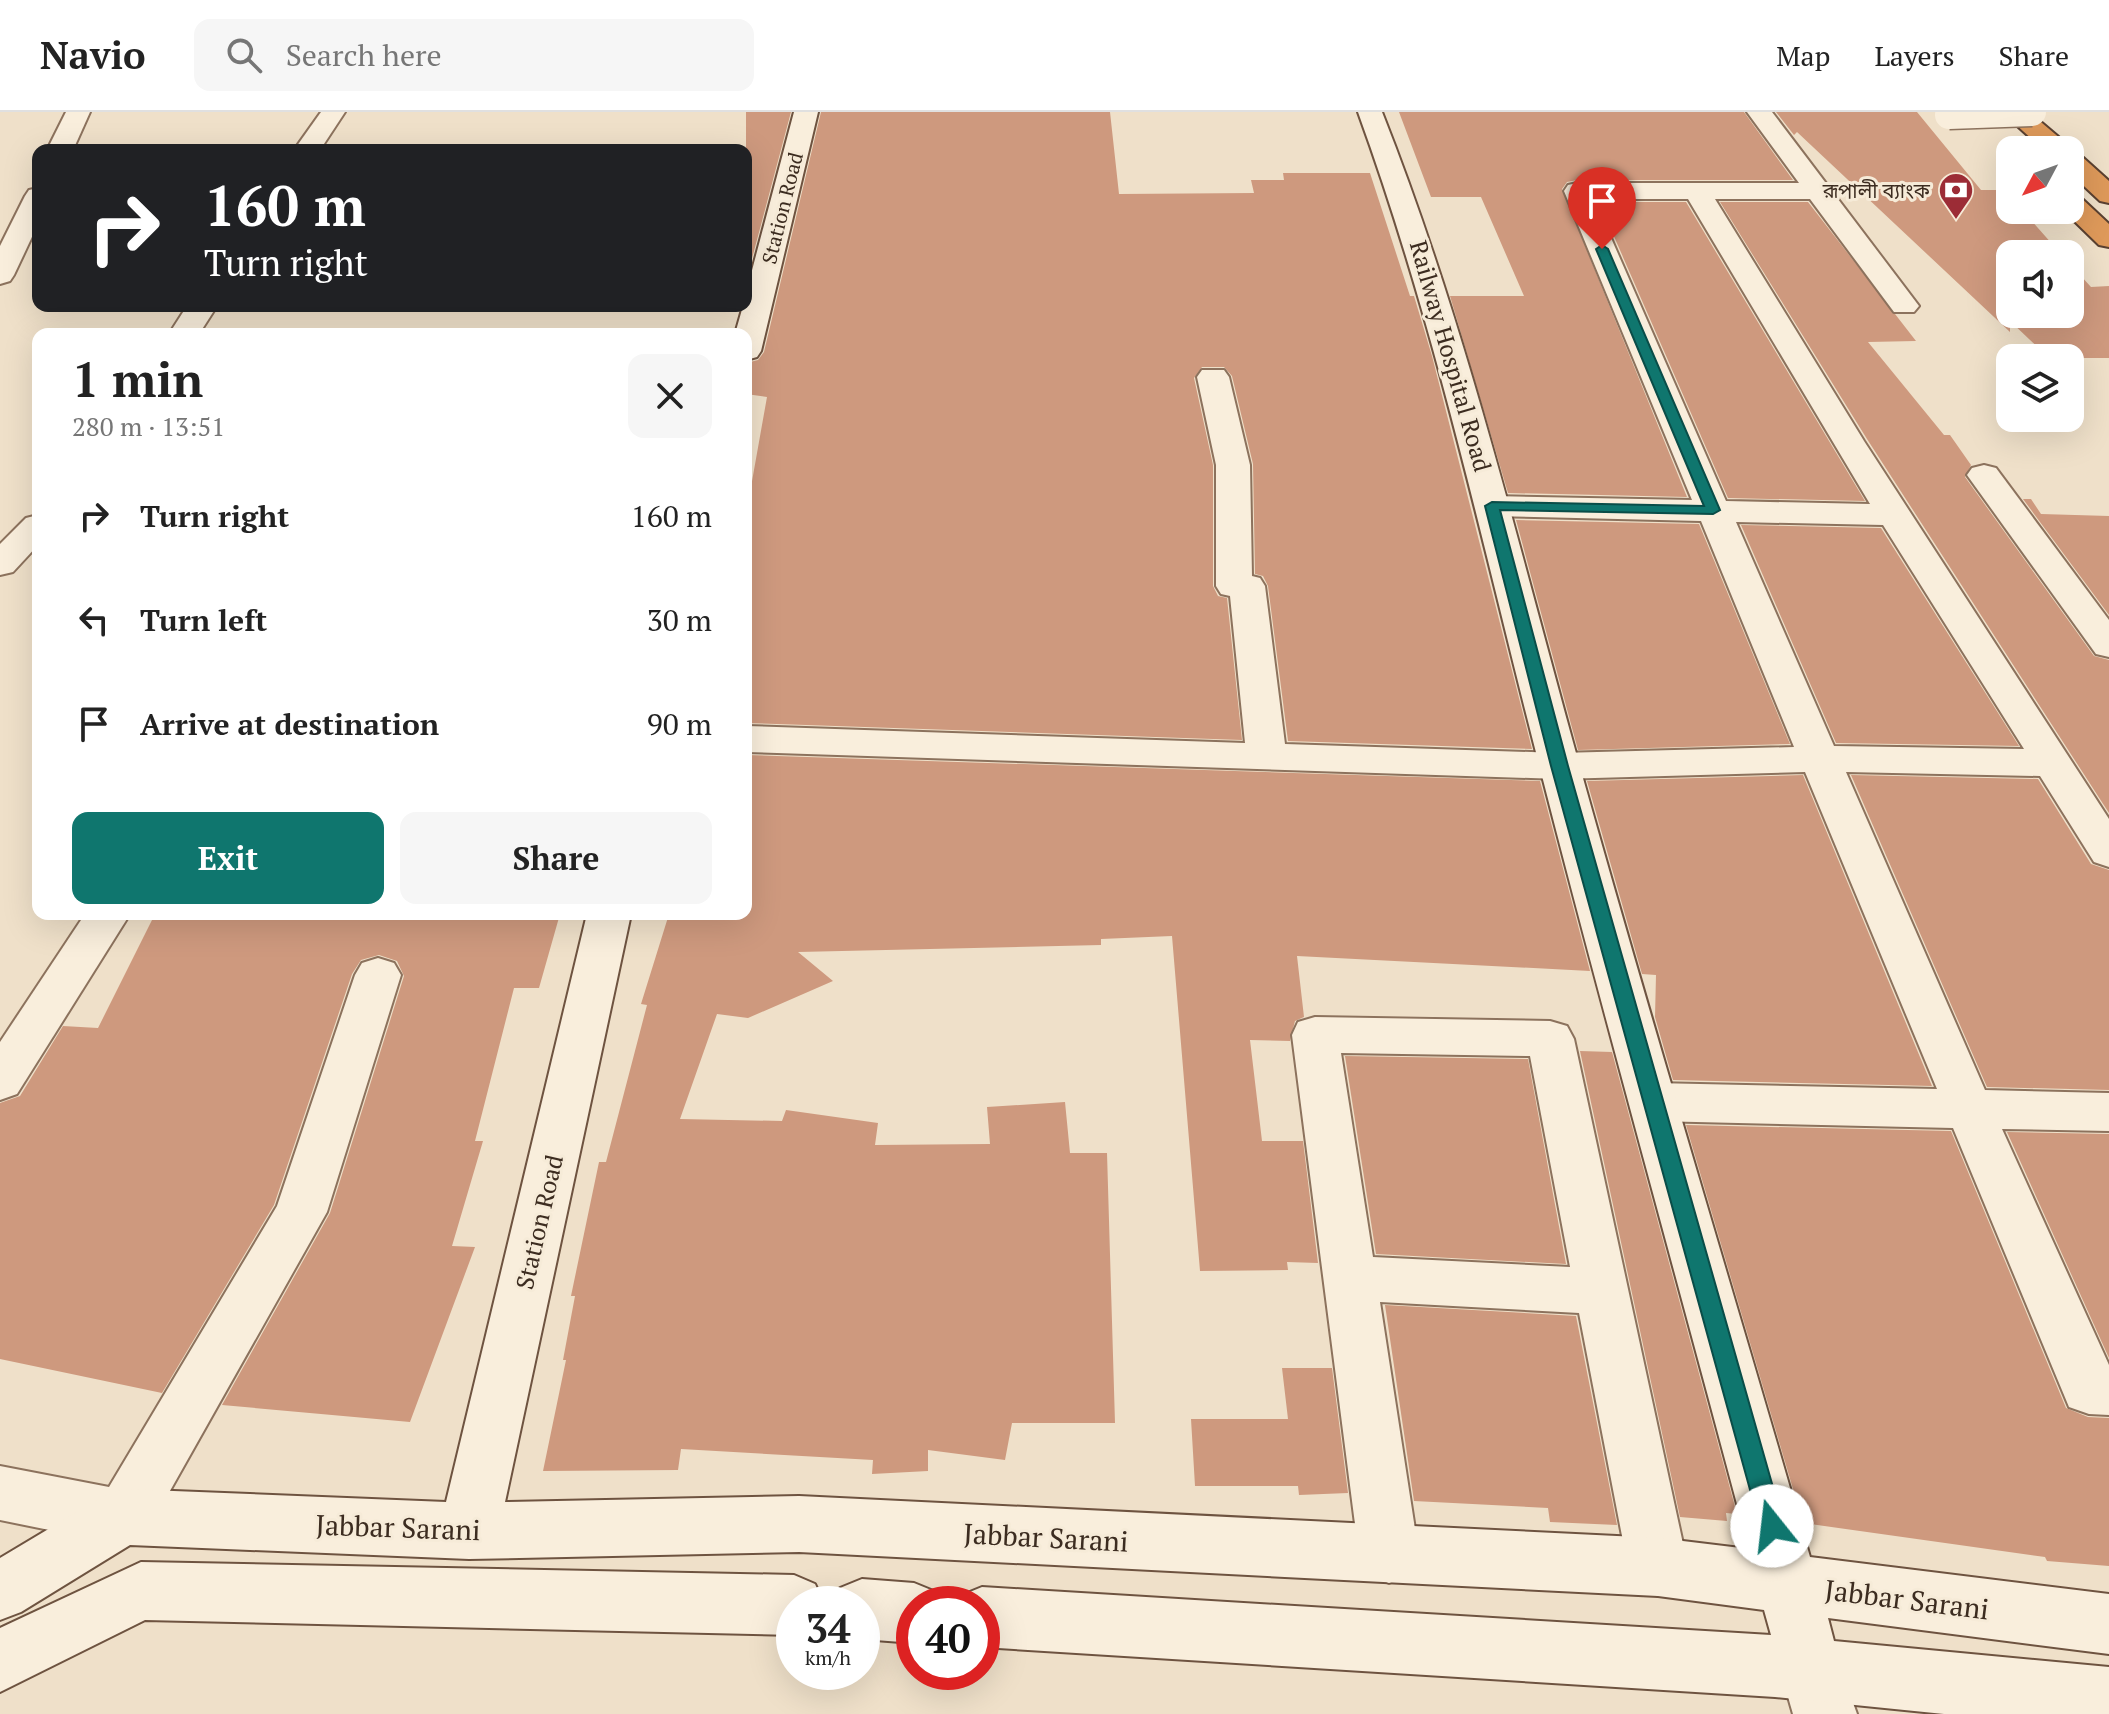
<!DOCTYPE html>
<html lang="en">
<head>
<meta charset="utf-8">
<style>
  body { margin:0; font-family:"PT Serif","Noto Sans Bengali",serif; background:#f6f6f6; color:#222; height:100vh; display:flex; flex-direction:column; font-size:30px; white-space:nowrap }
  * { box-sizing:border-box; margin:0 }
  p { font-size:26px; color:#767676 }
  .icon { flex:none; width:44px; height:44px; fill:none; stroke:currentColor; stroke-width:2; stroke-linecap:round; stroke-linejoin:round }
  .map { position:relative; flex:1; overflow:hidden }
  .drawer { position:absolute; left:32px; top:216px; width:720px; height:592px; display:flex; flex-direction:column; background:#fff; border-radius:16px; box-shadow:0 8px 32px #0002 }
  .drawer>* { flex:none }
  .hud { position:absolute; left:32px; top:32px; width:720px; height:168px; border-radius:16px; box-shadow:0 8px 32px #0002; background:#202124; color:#fff; overflow:hidden }
  .needle { width:52px; rotate:229deg }
  .controls { position:absolute; left:1996px; top:24px; display:grid; gap:16px }
  .controls a { display:grid; place-items:center; width:88px; height:88px; border-radius:16px; background:#fff; box-shadow:0 8px 32px #0002; font-size:40px }
  .speed { position:absolute; left:776px; top:1474px; display:flex; gap:16px; font-size:40px; font-weight:700; text-align:center }
  .speed>* { display:grid; place-content:center; width:104px; height:104px; border-radius:50%; background:#fff; box-shadow:0 8px 32px #0002; line-height:1 }
  .speed small { font-size:20px; font-weight:400 }
  .speed .limit { border:12px solid #d22; background:#fff; color:#111 }
  .pin { position:absolute; display:grid; place-items:center; width:68px; height:68px; color:#fff; margin:-82px -34px; border-radius:50% 50% 50% 0; rotate:-45deg; box-shadow:0 0 8px #0007 }
  .pin .icon { rotate:45deg }
  .me { position:absolute; width:88px; margin:-44px; rotate:344deg; stroke-linejoin:round; filter:drop-shadow(0 0 6px #0008) }
  .turn { display:flex; align-items:center; gap:28px; height:168px; padding:0 40px; font-size:36px }
  .turn .icon { width:104px; height:104px; stroke-width:2.5 }
  .turn b { display:block; font-size:56px; line-height:68px }
  .round { display:grid; place-items:center; flex:none; width:84px; height:84px; border-radius:16px; background:#f6f6f6 }
  .head { display:flex; align-items:center; justify-content:space-between; height:136px; padding:0 40px }
  h1 { font-size:48px; font-weight:600; line-height:60px }
  .cta { display:flex; gap:16px; margin-top:auto; padding:16px 40px }
  .cta a { flex:1; height:92px; border-radius:16px; background:#0f766e; color:#fff; font-size:32px; font-weight:600; line-height:92px; text-align:center }
  .cta a+a { background:#f6f6f6; color:#222 }
  ul { padding:0; list-style:none }
  li { display:flex; align-items:center; gap:24px; height:104px; padding:0 40px }
  li div { flex:1 }
  li b { display:block; font-size:30px }
  li em { font-style:normal }
  header { display:flex; align-items:center; gap:48px; box-sizing:border-box; height:112px; padding:0 40px; background:#fff; border-bottom:2px solid #e0e0e0 }
  header strong { font-size:38px }
  nav { display:flex; gap:44px; margin-inline-start:auto; font-size:28px }
  .search { width:560px; height:72px; background:#f6f6f6; display:flex; align-items:center; gap:20px; box-sizing:border-box; padding:0 28px; border-radius:16px; color:#767676; font-size:30px }
  .map>svg:first-child { display:block }
  .building { fill:#ce997e }
  .lines { fill:none; stroke-linecap:round; stroke-linejoin:round }
  .street-casing { stroke:#8c725d; stroke-width:4 }
  .secondary-casing { stroke:#6e5340; stroke-width:4 }
  .highway-casing { stroke:#5a4131; stroke-width:4 }
  .street { fill:#f9eedc; fill-rule:evenodd }
  .secondary { fill:#f9eedc; fill-rule:evenodd }
  .highway { fill:#de995a; fill-rule:evenodd }
  .street-bridge-casing { stroke:#8c725d; stroke-width:31; stroke-linecap:butt }
  .street-bridge { stroke:#f9eedc; stroke-width:28 }
  .route { fill:#0f766e; stroke:#0a4d48; stroke-width:2 }
  .labels { text-anchor:middle; dominant-baseline:central; stroke-width:6; stroke-linejoin:round; paint-order:stroke }
  .far-poi-label { font-size:20px; fill:#3c2c20; stroke:#f6ebd8; text-anchor:end }
  .far-street-label { font-size:20px; fill:#3c2c20; stroke:#f6ebd8 }
  .street-label { font-size:24px; fill:#3c2c20; stroke:#f6ebd8 }
  .near-street-label { font-size:28px; fill:#3c2c20; stroke:#f6ebd8 }
</style>
</head>
<body>
<header>
<strong>Navio</strong>
<div class="search"><svg class="icon" aria-label="search" viewBox="0 0 24 24"><circle cx="10" cy="10" r="6"/><path d="M15 15l6 6"/></svg>Search here</div>
<nav><a>Map</a><a>Layers</a><a>Share</a></nav>
</header>
<div class="map">
<svg width="2109" height="1602" viewBox="0 0 2109 1602">
  <rect width="100%" height="100%" fill="#efe0c9"/>
  <g class="building">
    <polygon points="746,0 791,0 746,169"/>
    <polygon points="821,0 1110,0 1119,82 1254,81 1251,68 1284,68 1283,61 1370,61 1410,184 1414,184 1432,244 1532,637 1288,629 1268,474 1263,464 1255,462 1253,352 1232,264 1224,255 1202,255 1194,266 1213,353 1213,474 1218,484 1227,486 1242,628 746,611 746,403 767,285 746,282 746,251 758,248 764,240"/>
    <polygon points="1399,0 1744,0 1793,68 1577,68 1567,70 1562,77 1687,385 1508,381 1450,184 1524,184 1481,85 1431,85"/>
    <polygon points="1776,0 1917,0 1981,78 2004,78 2010,85 2010,98 2022,98 2061,142 2010,142 2010,202 2070,202 2070,152 2091,175 2109,174 2109,246 2049,246 2010,209 2010,220 1797,20 1794,23"/>
    <polygon points="1599,90 1686,90 1865,389 1728,386"/>
    <polygon points="1720,90 1808,90 1916,229 1868,230 1944,323 1950,323 1971,353 1965,365 2094,544 2109,548 2109,701 1867,327"/>
    <polygon points="2023,387 2031,387 2041,402 2109,404 2109,503"/>
    <polygon points="1516,408 1699,412 1790,632 1578,638"/>
    <polygon points="1741,413 1881,416 2019,634 1836,631"/>
    <polygon points="746,643 1540,669 1590,859 1297,844 1304,905 1295,909 1290,929 1250,928 1262,1029 1303,1029 1318,1151 1287,1150 1288,1158 1200,1159 1172,824 1101,827 1101,833 798,840 833,869 748,906 717,902 680,1007 782,1009 786,998 878,1011 875,1033 990,1032 987,995 1065,990 1070,1041 1107,1041 1115,1311 1012,1311 1005,1348 928,1338 928,1359 872,1362 873,1348 681,1337 678,1358 543,1359 566,1248 563,1248 575,1184 571,1184 599,1050 606,1050 647,893 641,892 669,802 746,802"/>
    <polygon points="1803,663 1932,974 1673,968 1655,905 1656,863 1642,862 1587,669"/>
    <polygon points="1851,663 2038,667 2091,752 2109,758 2109,978 1987,975"/>
    <polygon points="155,802 560,802 539,876 514,876 475,1029 483,1029 452,1134 475,1135 410,1310 222,1293 330,1101 404,864 397,849 379,843 361,848 352,862 274,1093 162,1281 0,1247 0,991 20,984 63,914 98,916"/>
    <polygon points="1580,939 1612,940 1737,1402 1726,1401 1727,1409 1680,1405"/>
    <polygon points="1345,944 1528,947 1566,1152 1376,1142"/>
    <polygon points="1686,1013 1951,1019 2066,1296 2088,1305 2109,1306 2109,1454 2047,1449 2045,1445 1803,1411"/>
    <polygon points="2007,1020 2109,1022 2109,1246"/>
    <polygon points="1385,1193 1576,1204 1617,1413 1550,1410 1548,1396 1414,1389"/>
    <polygon points="1282,1256 1332,1256 1348,1381 1299,1383 1298,1374 1195,1374 1191,1307 1288,1307"/>
  </g>
  <g class="lines">
    <g class="street-casing">
      <g id="street">
        <polygon points="66,0 90,0 73,38 47,38"/>
        <polygon points="321,0 345,0 320,38 294,38"/>
        <path d="M1747,0H1772L1919,194L1914,200H1894L1810,87H1715L1864,329L2109,707V755L2094,750L2040,664L1846,660L1985,978L2109,981V1019L2002,1017L2109,1253V1303L2089,1302L2069,1295L1953,1016L1654,1009L1637,1003L1630,990L1637,977L1654,971L1937,977L1805,660L1559,667L746,640V614L1245,631L1230,484L1221,482L1216,474V353L1197,265L1202,258H1224L1229,265L1250,353L1252,464L1260,466L1265,474L1285,632L1559,641L1794,635L1701,409L1492,404L1480,401L1475,394L1480,387L1492,384L1692,388L1564,79L1568,73L1577,71H1799ZM1594,87H1688L1870,392L1726,389ZM1736,410L1883,413L2024,637L1834,634Z"/>
        <polygon points="38,76 38,112 14,163 10,169 0,172 0,134 25,84 29,78"/>
        <polygon points="187,194 217,194 199,222 169,222"/>
        <polygon points="1984,353 1996,356 2109,508 2109,545 2096,542 1967,363 1972,356"/>
        <polygon points="38,403 38,433 13,460 0,463 0,432 26,406"/>
        <polygon points="85,802 130,802 17,982 0,988 0,930"/>
        <polygon points="378,846 394,851 401,863 327,1100 144,1425 123,1433 0,1408 0,1354 109,1375 277,1094 355,863 362,851"/>
        <path d="M1315,905L1550,909L1567,914L1574,927L1688,1455L1679,1475L1658,1484L1637,1475L1628,1455L1579,1201L1380,1190L1419,1443L1410,1463L1389,1471L1368,1463L1359,1443L1292,923L1298,910ZM1341,941L1530,944L1570,1155L1373,1145Z"/>
        <polygon points="1811,1526 1833,1535 1857,1602 1793,1602 1780,1557 1789,1535"/>
      </g>
    </g>
    <g class="secondary-casing">
      <g id="secondary">
        <polygon points="794,0 818,0 761,239 757,245 746,248 746,222 735,222 743,194 746,194 746,181"/>
        <path d="M1358,0H1382C1466,212 1518,433 1579,652C1653,917 1734,1181 1810,1445L2109,1482V1542L1828,1506L1834,1529L2109,1555V1602H1944L1775,1585L982,1535V1492H957L960,1484L982,1475L1771,1523L1764,1498L1658,1484L799,1440L469,1447L130,1433L21,1500L0,1508V1446L102,1385L123,1377L446,1390L587,802H631L505,1390L799,1384L1658,1426L1749,1437C1680,1177 1607,917 1540,656C1483,436 1436,214 1358,0Z"/>
        <polygon points="141,1450 794,1463 815,1472 824,1492 794,1492 794,1523 145,1508 0,1580 0,1516"/>
        <polygon points="862,1467 914,1471 936,1480 941,1492 914,1492 914,1531 862,1527 862,1492 834,1492 840,1476"/>
      </g>
    </g>
    <g class="highway-casing">
      <g id="highway">
        <polygon points="2002,0 2029,0 2068,33 2071,39 2079,42 2109,69 2109,91 2100,89 2070,61 2070,38 2044,38"/>
        <polygon points="2070,82 2079,84 2109,112 2109,135 2099,133 2063,98 2070,98"/>
      </g>
    </g>
    <use href="#street" class="street"/>
    <use href="#secondary" class="secondary"/>
    <use href="#highway" class="highway"/>
    <g class="street-bridge-casing">
      <polyline id="street-bridge" points="1949,3 2032,0"/>
    </g>
    <use href="#street-bridge" class="street-bridge"/>
  </g>
  <polygon class="route" points="1602,133 1608,137 1720,398 1713,402 1500,398 1568,654 1784,1414 1781,1422 1772,1425 1764,1422 1760,1414 1551,654 1485,394 1492,390 1704,394 1596,137"/>
  <defs>
    <g id="bank-pin" transform="scale(1.8)"><path d="M0 17L-7.5 6A9.5 9.5 0 1 1 7.5 6Z" fill="#9c2c36" stroke="#f6ebd8"/><path d="M-6-4H6V4H-6ZM0-2.3a2.3 2.3 0 1 0 0 4.6a2.3 2.3 0 1 0 0-4.6Z" fill="#fff"/></g>
  </defs>
  <g fill-rule="evenodd">
    <use href="#bank-pin" x="1956" y="78"/>
  </g>
  <g class="labels">
    <g class="far-poi-label">
      <text x="1930" y="78">রূপালী ব্যাংক</text>
    </g>
    <g class="far-street-label">
      <text transform="translate(782 96) rotate(-76)">Station Road</text>
    </g>
    <g class="street-label">
      <text transform="translate(1451 244) rotate(74)">Railway Hospital Road</text>
      <text transform="translate(539 1110) rotate(-77)">Station Road</text>
    </g>
    <g class="near-street-label">
      <text transform="translate(398 1415) rotate(2)">Jabbar Sarani</text>
      <text transform="translate(1046 1425) rotate(3)">Jabbar Sarani</text>
      <text transform="translate(1907 1487) rotate(7)">Jabbar Sarani</text>
    </g>
  </g>
</svg>
<div class="controls">
<a><svg class="needle" viewBox="-14 -14 28 28"><path d="M0-13l5 13h-10z" fill="#e53935"/><path d="M0 13l5-13h-10z" fill="#767676"/></svg></a>
<a><svg class="icon" aria-label="sound" viewBox="0 0 24 24"><path d="M4 9h4l5-4v14l-5-4H4zM17 9q2 3 0 6"/></svg></a>
<a><svg class="icon" aria-label="layers" viewBox="0 0 24 24"><path d="M12 4l9 5-9 5-9-5zM3 14l9 5 9-5"/></svg></a>
</div>
<div class="speed"><div>34<small>km/h</small></div><div class="limit">40</div></div>
<div class="pin" style="left:1602px;top:137px;background:#d93025"><svg class="icon" aria-label="arrive" viewBox="0 0 24 24"><path d="M6 21V4h12l-3 4 3 4H6"/></svg></div>
<svg class="me" style="left:1772px;top:1414px" viewBox="-20 -20 40 40"><circle r="19" fill="#fff"/><path d="M0-13L10 11 0 6-10 11z" fill="#0f766e"/></svg>
<div class="hud">
<div class="turn"><svg class="icon" aria-label="right" viewBox="0 0 24 24"><path d="M7 20v-9h11M14 6l5 5-5 5"/></svg><div><b>160 m</b>Turn right</div></div>
</div>
<section class="drawer">
<div class="head"><div><h1>1 min</h1><p>280 m · 13:51</p></div><a class="round"><svg class="icon" aria-label="close" viewBox="0 0 24 24"><path d="M6 6l12 12M18 6L6 18"/></svg></a></div>
<ul>
<li><svg class="icon" aria-label="right" viewBox="0 0 24 24"><path d="M7 20v-9h11M14 6l5 5-5 5"/></svg><div><b>Turn right</b></div><em>160 m</em></li>
<li><svg class="icon" aria-label="left" viewBox="0 0 24 24"><path d="M17 20v-9H6M10 6l-5 5 5 5"/></svg><div><b>Turn left</b></div><em>30 m</em></li>
<li><svg class="icon" aria-label="arrive" viewBox="0 0 24 24"><path d="M6 21V4h12l-3 4 3 4H6"/></svg><div><b>Arrive at destination</b></div><em>90 m</em></li>
</ul>
<div class="cta"><a>Exit</a><a>Share</a></div>
</section>
</div>
</body>
</html>
